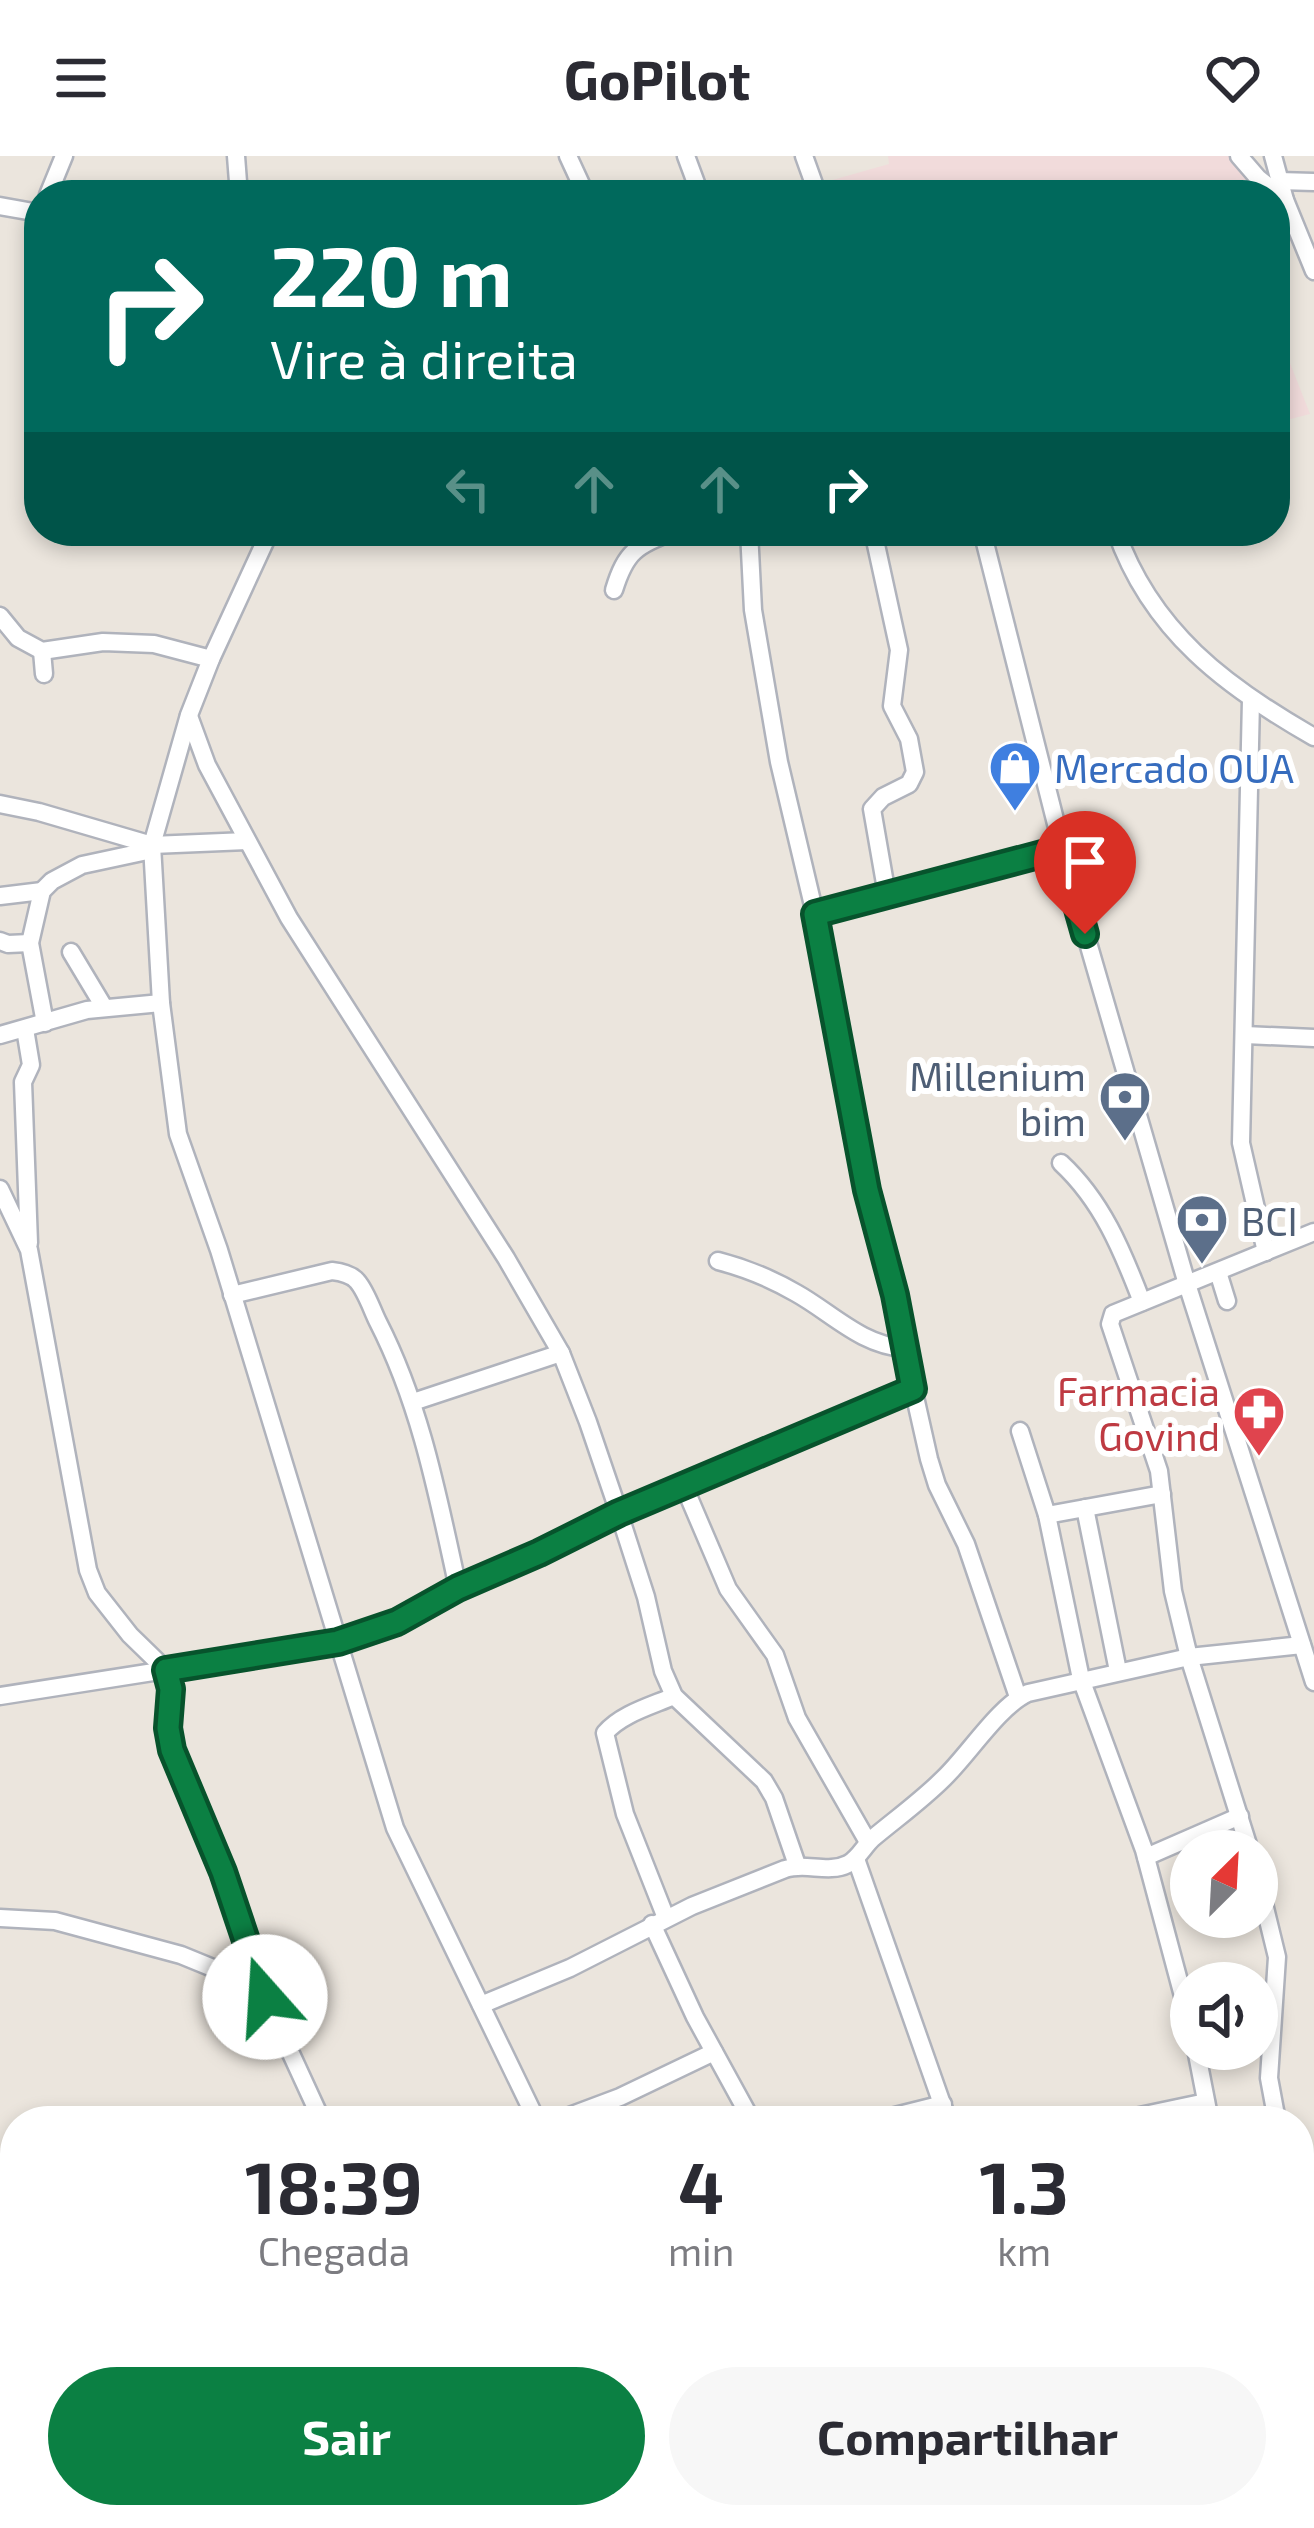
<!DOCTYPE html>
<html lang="pt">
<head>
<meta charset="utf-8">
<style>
  body { margin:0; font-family:"Exo 2",sans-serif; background:#f7f7f7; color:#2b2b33; height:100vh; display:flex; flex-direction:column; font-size:45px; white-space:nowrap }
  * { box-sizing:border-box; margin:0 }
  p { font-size:39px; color:#7c7c81 }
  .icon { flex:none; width:66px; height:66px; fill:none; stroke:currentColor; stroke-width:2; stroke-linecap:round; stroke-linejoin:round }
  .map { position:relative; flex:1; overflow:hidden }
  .details { position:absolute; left:0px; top:1950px; width:1314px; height:423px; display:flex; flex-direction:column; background:#fff; border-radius:48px 48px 0 0; box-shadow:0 6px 18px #0003 }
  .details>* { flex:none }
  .top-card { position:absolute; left:24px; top:24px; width:1266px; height:366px; border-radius:48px; box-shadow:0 6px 18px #0003; background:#00695c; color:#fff; overflow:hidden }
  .needle { width:78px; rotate:24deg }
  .buttons { position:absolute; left:1170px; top:1674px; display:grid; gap:24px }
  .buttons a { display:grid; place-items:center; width:108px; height:108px; border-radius:50%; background:#fff; box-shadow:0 6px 18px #0003; font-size:60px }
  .pin { position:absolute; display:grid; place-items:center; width:102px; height:102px; color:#fff; margin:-123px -51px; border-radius:50% 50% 50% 0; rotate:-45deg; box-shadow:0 0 12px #0007 }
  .pin .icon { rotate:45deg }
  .me { position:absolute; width:132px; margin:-66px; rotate:341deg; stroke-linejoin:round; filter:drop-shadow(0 0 9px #0008) }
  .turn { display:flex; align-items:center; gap:42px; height:252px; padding:0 48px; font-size:54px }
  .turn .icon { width:156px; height:156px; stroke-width:2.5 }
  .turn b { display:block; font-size:84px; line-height:102px }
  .lanes { display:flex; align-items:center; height:114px; padding:0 48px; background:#0003; justify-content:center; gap:60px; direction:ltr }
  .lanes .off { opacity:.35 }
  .eta { display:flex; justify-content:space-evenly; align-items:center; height:204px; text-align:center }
  .eta b { font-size:72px; font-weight:700; line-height:84px }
  .button { display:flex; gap:24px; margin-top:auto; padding:24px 48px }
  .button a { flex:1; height:138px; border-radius:72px; background:#0b8043; color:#fff; font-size:48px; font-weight:700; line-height:138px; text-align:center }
  .button a+a { background:#f7f7f7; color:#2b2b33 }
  header { display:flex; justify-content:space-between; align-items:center; height:156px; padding:0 48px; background:#fff; font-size:54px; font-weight:700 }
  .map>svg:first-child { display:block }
  .medical { fill:#f1dbdb }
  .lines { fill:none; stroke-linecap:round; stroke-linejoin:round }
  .minor-casing { stroke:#b0b3bc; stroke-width:21 }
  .minor { stroke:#fff; stroke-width:16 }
  .route-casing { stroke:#07532c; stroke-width:30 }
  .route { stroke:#0b8043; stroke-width:21 }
  .labels { text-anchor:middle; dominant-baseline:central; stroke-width:12; stroke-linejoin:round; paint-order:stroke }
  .shop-label { font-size:39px; fill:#366cbe; stroke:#fff; text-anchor:start }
  .service-label { font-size:39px; fill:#4e5e75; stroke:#fff; text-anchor:end }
  .health-label { font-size:39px; fill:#be3a42; stroke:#fff; text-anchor:end }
</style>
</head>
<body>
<header><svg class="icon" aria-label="menu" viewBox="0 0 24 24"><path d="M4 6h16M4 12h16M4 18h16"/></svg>GoPilot<svg class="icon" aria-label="heart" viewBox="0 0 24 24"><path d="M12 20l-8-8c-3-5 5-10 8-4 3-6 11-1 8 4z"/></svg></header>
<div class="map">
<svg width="1314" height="2372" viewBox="0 0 1314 2372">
  <rect width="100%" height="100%" fill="#ebe5dd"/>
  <g class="medical">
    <polygon points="888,0 1236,0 1250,18 1232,39 833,39 829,25 889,8"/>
    <polygon points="1275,169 1310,258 1275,267"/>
  </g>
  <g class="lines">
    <g class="minor-casing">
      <g id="minor">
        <polyline points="236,0 239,39"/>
        <polyline points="568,0 586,39"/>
        <polyline points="686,0 696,27 698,39"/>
        <polyline points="804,0 818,39"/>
        <polyline points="1239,0 1258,22 1285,44"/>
        <polyline points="1273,0 1285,44 1314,115"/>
        <polyline points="1279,25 1314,26"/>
        <polyline points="48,39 64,0"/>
        <polyline points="0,50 39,57"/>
        <polyline points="270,375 211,503 189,559 152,689 161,847 178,978 219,1094 395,1672 537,1965"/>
        <polyline points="749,375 753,454 779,606 815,758 867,1034 895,1139 904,1192 929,1303 937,1329 966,1388 1018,1541"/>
        <polyline points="873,375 899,494 892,550 909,583 915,616 909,628 883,641 872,653 887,739"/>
        <polyline points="982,375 1073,735 1187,1128 1314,1526"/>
        <path d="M1116,375C1151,475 1226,531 1314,581"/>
        <path d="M614,434C626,395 636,390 674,375"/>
        <polyline points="0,460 18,482 42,495 103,486 154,488 211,503"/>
        <polyline points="42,495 44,518"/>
        <polyline points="1251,544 1241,987 1266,1096"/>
        <polyline points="189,560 207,609 289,762 506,1102 561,1197 588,1266 619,1357 646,1441 663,1515 674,1540 764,1625 774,1642 797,1709"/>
        <polyline points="0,648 39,656 152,689 247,685"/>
        <polyline points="0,740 42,735"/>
        <polyline points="815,758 1061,693"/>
        <polyline points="0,785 8,788 30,787"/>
        <polyline points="71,796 104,851"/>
        <polyline points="45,867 30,787 42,735 52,725 82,709 152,694"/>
        <polyline points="25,873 31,909 23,926 29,1087"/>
        <polyline points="0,879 87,854 161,847"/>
        <polyline points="1245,879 1314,882"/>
        <path d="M1061,1007C1102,1045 1122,1094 1142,1146"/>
        <polyline points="0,1033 29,1094 88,1414 97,1437 130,1479 166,1514 171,1533 168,1572 172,1594 223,1716 265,1841 322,1965"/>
        <path d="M718,1105C745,1112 772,1123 796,1137C832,1157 861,1189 904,1192"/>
        <polyline points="1218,1116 1227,1145"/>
        <path d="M232,1139L332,1115C341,1116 351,1118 357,1125C366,1135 372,1154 378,1166C421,1250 438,1341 458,1432"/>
        <polyline points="413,1246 561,1197"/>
        <polyline points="1020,1275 1047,1359 1081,1523 1144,1694 1191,1870"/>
        <polyline points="684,1330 728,1433 775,1499 797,1562 868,1686"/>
        <polyline points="1085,1352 1118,1515"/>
        <polyline points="1047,1359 1162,1338"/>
        <polyline points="0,1540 338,1487 397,1465 458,1432 540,1397 619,1357 913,1233"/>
        <polyline points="1250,1695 1189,1501 1173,1435 1159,1315 1110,1168 1113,1158 1314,1076"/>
        <polyline points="1146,1701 1240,1660"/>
        <polyline points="856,1703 948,1965"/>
        <polyline points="1257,1719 1277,1801 1269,1922 1277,1965"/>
        <polyline points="0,1762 55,1765 181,1799 225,1817 265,1841"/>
        <path d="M666,1762L625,1658L605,1577C621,1558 651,1550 674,1540"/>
        <polyline points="652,1768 695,1861 752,1965"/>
        <path d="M481,1849L570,1812L692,1750L785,1713C806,1706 828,1718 848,1708C859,1702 864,1690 873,1682C897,1662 922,1644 944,1622C969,1598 999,1550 1028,1537L1189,1501L1302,1489"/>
        <polyline points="1196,1893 1210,1965"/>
        <polyline points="556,1965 620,1941 714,1896"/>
        <polyline points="875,1965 943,1948"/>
        <polyline points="1116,1965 1206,1946"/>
        <polyline points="1299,2023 1314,2053"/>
        <polyline points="1299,2118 1314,2105"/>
        <polyline points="1299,2245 1314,2280"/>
        <polyline points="487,2358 494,2372"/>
        <polyline points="712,2358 717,2372"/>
        <polyline points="868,2358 872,2372"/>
        <polyline points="935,2358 941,2372"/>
        <polyline points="1047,2358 1050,2372"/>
        <polyline points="1103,2358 1110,2372"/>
        <polyline points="622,2372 647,2358"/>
      </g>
    </g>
    <use href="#minor" class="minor"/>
  </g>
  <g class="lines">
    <g class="route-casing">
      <polyline id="route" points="265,1841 223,1716 172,1594 168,1572 171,1533 166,1514 338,1486 397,1466 458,1432 539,1397 619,1357 913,1233 895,1139 867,1034 815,758 1061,693 1085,778"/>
    </g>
    <use href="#route" class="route"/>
  </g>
  <defs>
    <g id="shop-pin" transform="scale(2.7)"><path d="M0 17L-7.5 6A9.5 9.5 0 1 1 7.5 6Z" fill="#3f7fe0" stroke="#fff"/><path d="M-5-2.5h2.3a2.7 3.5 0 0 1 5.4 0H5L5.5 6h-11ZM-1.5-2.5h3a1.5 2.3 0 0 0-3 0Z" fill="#fff"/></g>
    <g id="bank-pin" transform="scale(2.7)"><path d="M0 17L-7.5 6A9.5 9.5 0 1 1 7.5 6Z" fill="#5c6f8a" stroke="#fff"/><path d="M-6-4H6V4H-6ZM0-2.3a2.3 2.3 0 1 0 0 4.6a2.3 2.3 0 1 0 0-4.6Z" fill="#fff"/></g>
    <g id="pharmacy-pin" transform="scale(2.7)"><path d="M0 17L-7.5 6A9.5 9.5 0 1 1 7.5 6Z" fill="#e0444e" stroke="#fff"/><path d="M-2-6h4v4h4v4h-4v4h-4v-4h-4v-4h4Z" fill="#fff"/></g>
  </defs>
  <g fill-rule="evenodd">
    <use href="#shop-pin" x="1015" y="611"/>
    <use href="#bank-pin" x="1125" y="941"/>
    <use href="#bank-pin" x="1202" y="1064"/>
    <use href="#pharmacy-pin" x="1259" y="1256"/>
  </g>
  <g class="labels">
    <g class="shop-label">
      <text x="1054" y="611">Mercado OUA</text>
    </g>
    <g class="service-label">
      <text x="1086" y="919">Millenium<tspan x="1086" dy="45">bim</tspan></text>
      <text x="1241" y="1064" text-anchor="start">BCI</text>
    </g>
    <g class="health-label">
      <text x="1220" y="1234">Farmacia<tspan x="1220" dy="45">Govind</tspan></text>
    </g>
  </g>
</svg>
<div class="buttons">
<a><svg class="needle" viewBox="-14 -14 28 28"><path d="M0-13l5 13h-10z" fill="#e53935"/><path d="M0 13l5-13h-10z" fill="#7c7c81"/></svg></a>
<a><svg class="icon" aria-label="sound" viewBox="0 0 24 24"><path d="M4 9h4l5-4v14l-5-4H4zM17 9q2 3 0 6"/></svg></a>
</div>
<div class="pin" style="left:1085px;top:778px;background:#d93025"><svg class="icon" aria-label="arrive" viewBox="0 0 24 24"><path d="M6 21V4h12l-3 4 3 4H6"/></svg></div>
<svg class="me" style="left:265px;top:1841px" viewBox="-20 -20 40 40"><circle r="19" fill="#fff"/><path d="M0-13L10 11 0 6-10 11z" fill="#0b8043"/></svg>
<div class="top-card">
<div class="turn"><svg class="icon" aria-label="right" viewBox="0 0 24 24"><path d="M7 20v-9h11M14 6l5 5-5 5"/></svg><div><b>220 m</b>Vire à direita</div></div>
<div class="lanes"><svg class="icon off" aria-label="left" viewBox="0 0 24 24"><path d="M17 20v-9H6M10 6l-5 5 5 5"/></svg><svg class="icon off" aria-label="ahead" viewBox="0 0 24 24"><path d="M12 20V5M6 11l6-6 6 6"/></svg><svg class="icon off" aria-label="ahead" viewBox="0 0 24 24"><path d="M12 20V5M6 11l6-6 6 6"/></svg><svg class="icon" aria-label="right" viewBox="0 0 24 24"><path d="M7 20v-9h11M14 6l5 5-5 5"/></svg></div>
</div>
<section class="details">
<div class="eta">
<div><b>18:39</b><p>Chegada</p></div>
<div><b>4</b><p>min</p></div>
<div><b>1.3</b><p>km</p></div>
</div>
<div class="button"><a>Sair</a><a>Compartilhar</a></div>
</section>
</div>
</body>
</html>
